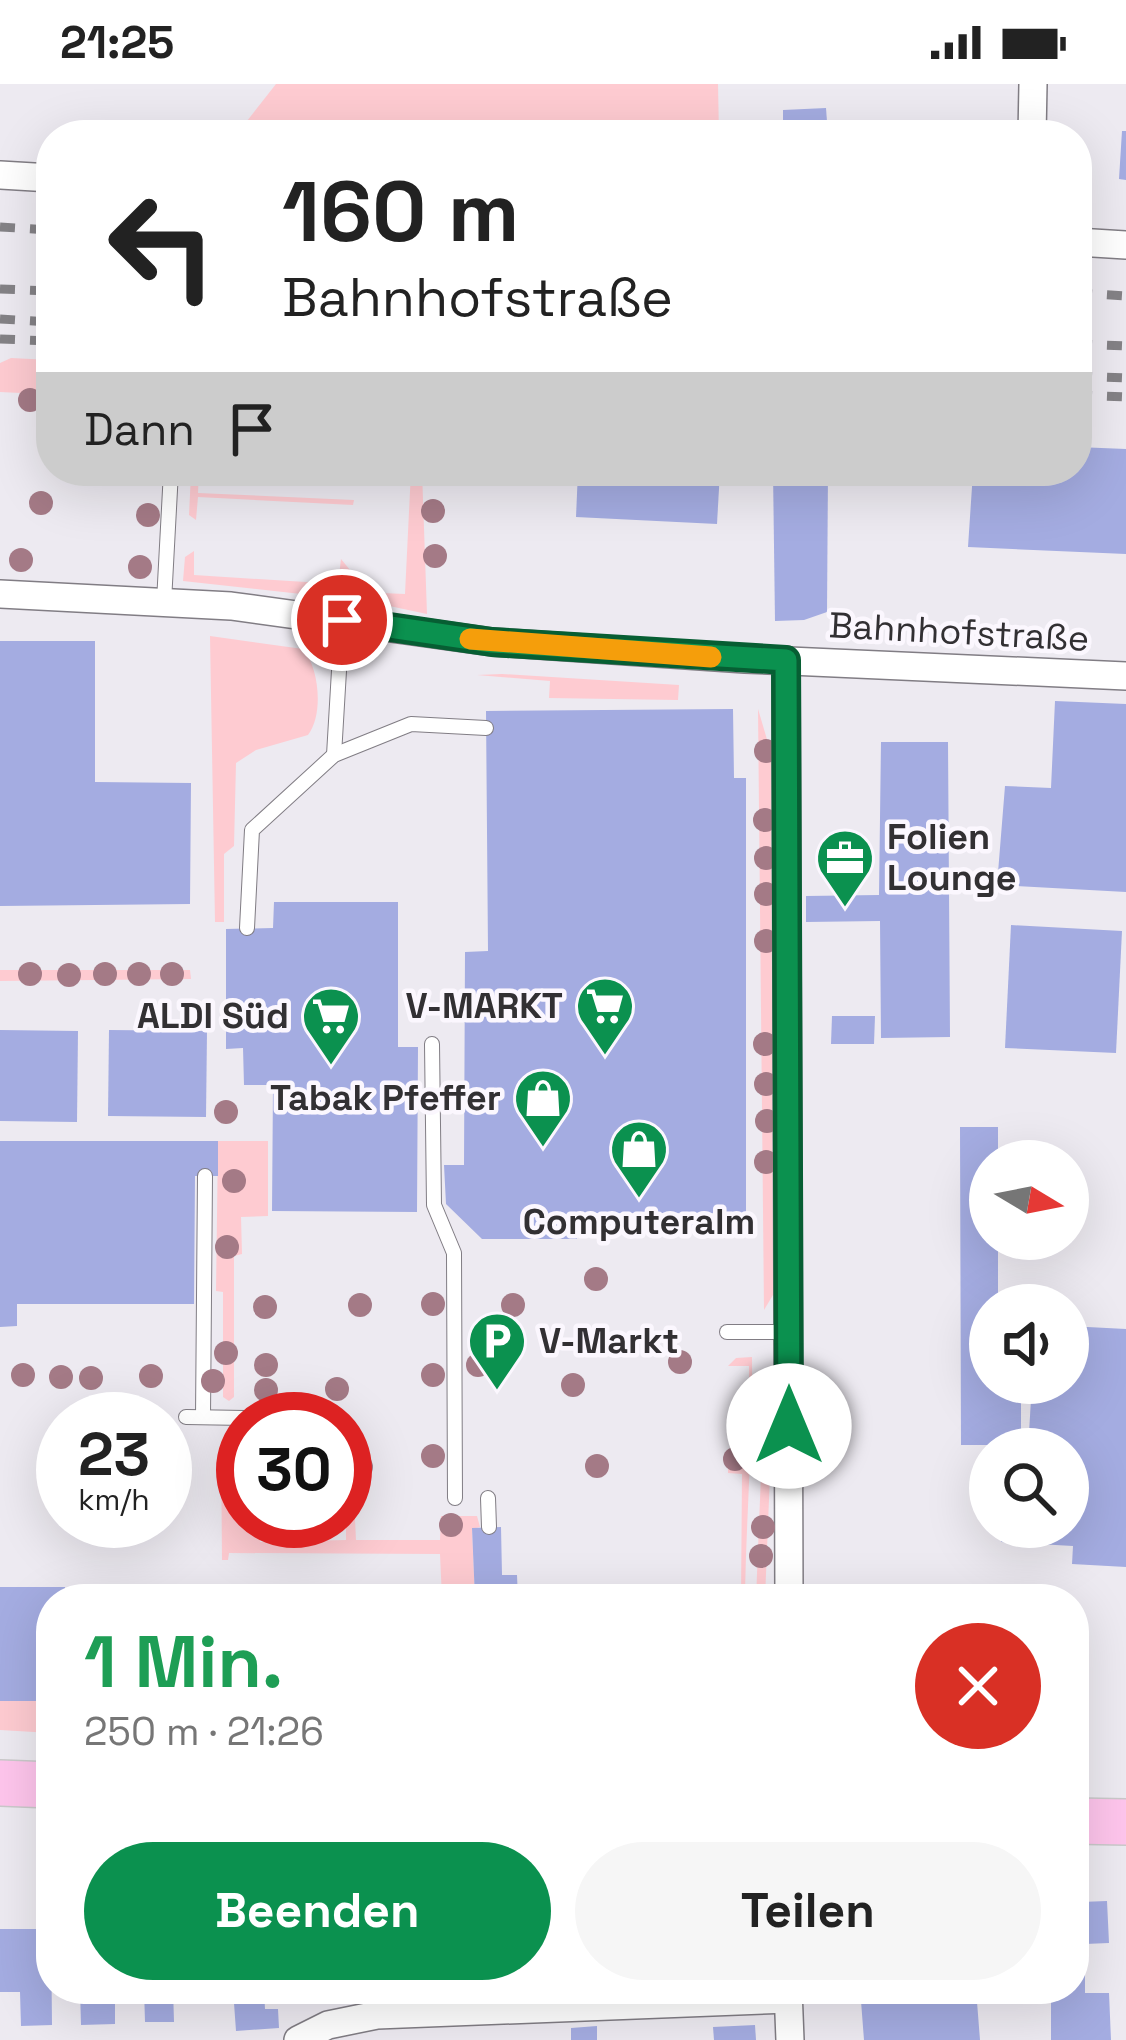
<!DOCTYPE html>
<html lang="de">
<head>
<meta charset="utf-8">
<style>
  body { margin:0; font-family:"Space Grotesk",sans-serif; background:#f6f6f6; color:#222; height:100vh; display:flex; flex-direction:column; font-size:45px; white-space:nowrap }
  * { box-sizing:border-box; margin:0 }
  p { font-size:39px; color:#767676 }
  .icon { flex:none; width:66px; height:66px; fill:none; stroke:currentColor; stroke-width:2; stroke-linecap:round; stroke-linejoin:round }
  .map { position:relative; flex:1; overflow:hidden }
  .side { position:absolute; left:36px; top:1500px; width:1053px; height:420px; display:flex; flex-direction:column; background:#fff; border-radius:48px; box-shadow:0 12px 48px #0002 }
  .side>* { flex:none }
  .banner { position:absolute; left:36px; top:36px; width:1056px; height:366px; border-radius:48px; box-shadow:0 12px 48px #0002; background:#fff; color:#222; overflow:hidden }
  .needle { width:78px; rotate:100deg }
  .tools { position:absolute; left:969px; top:1056px; display:grid; gap:24px }
  .tools a { display:grid; place-items:center; width:120px; height:120px; border-radius:50%; background:#fff; box-shadow:0 12px 48px #0002; font-size:60px }
  .speed { position:absolute; left:36px; top:1308px; display:flex; gap:24px; font-size:60px; font-weight:700; text-align:center }
  .speed>* { display:grid; place-content:center; width:156px; height:156px; border-radius:50%; background:#fff; box-shadow:0 12px 48px #0002; line-height:1 }
  .speed small { font-size:30px; font-weight:400 }
  .speed .limit { border:18px solid #d22; background:#fff; color:#111 }
  .pin { position:absolute; display:grid; place-items:center; width:102px; height:102px; color:#fff; margin:-51px; border:6px solid #fff; border-radius:50%; box-shadow:0 3px 12px #0007 }
  .me { position:absolute; width:132px; margin:-66px; rotate:0deg; stroke-linejoin:round; filter:drop-shadow(0 0 9px #0008) }
  .turn { display:flex; align-items:center; gap:42px; height:252px; padding:0 48px; font-size:54px }
  .turn .icon { width:156px; height:156px; stroke-width:2.5 }
  .turn b { display:block; font-size:84px; line-height:102px }
  .then { display:flex; align-items:center; height:114px; padding:0 48px; background:#0003; gap:24px; font-size:45px }
  .round { display:grid; place-items:center; flex:none; width:126px; height:126px; border-radius:63px; background:#f6f6f6 }
  .head { display:flex; align-items:center; justify-content:space-between; height:204px; padding:0 48px }
  h1 { font-size:72px; font-weight:700; line-height:90px; color:#1e9e55 }
  .cta { display:flex; gap:24px; margin-top:auto; padding:24px 48px }
  .cta a { flex:1; height:138px; border-radius:72px; background:#0b914f; color:#fff; font-size:48px; font-weight:700; line-height:138px; text-align:center }
  .cta a+a { background:#f6f6f6; color:#222 }
  .status { display:flex; justify-content:space-between; align-items:center; height:84px; padding:0 60px; background:#fff; direction:ltr }
  .status svg { height:33px; fill:currentColor }
  .map>svg:first-child { display:block }
  .green { fill:#fecbd1 }
  .building { fill:#a4ace1 }
  .lines { fill:none; stroke-linecap:round; stroke-linejoin:round }
  .service-casing { stroke:#817d84; stroke-width:16 }
  .minor-casing { stroke:#817d84; stroke-width:30 }
  .primary-casing { stroke:#cac9ca; stroke-width:48 }
  .service { stroke:#fff; stroke-width:14 }
  .minor { stroke:#fff; stroke-width:27 }
  .primary { stroke:#fec5ec; stroke-width:45 }
  .rail { stroke:#848286; stroke-width:9; stroke-dasharray:15 15; stroke-linecap:butt }
  .tree { fill:#a47a86 }
  .route-casing { stroke:#075e33; stroke-width:30 }
  .route { stroke:#0b914f; stroke-width:21 }
  .slow { stroke:#f59e0b; stroke-width:21 }
  .labels { text-anchor:middle; dominant-baseline:central; stroke-width:9; stroke-linejoin:round; paint-order:stroke }
  .street-label { font-size:36px; fill:#323033; stroke:#fbf7fe }
  .poi-label { font-size:36px; font-weight:bold; fill:#323033; stroke:#fbf7fe; text-anchor:end }
</style>
</head>
<body>
<div class="status"><b>21:25</b><svg viewBox="0 0 49 12"><path d="M0 12V9h3v3zM5 12V6h3v6zM10 12V3h3v9zM15 12V0h3v12zM26 1h20v11H26zM47 4h2v5h-2z"/></svg></div>
<div class="map">
<svg width="1126" height="1956" viewBox="0 0 1126 1956">
  <rect width="100%" height="100%" fill="#edeaf1"/>
  <g class="green">
    <polygon points="276,0 718,0 719,51 236,51"/>
    <polygon points="11,274 51,276 51,305 31,322 21,309 0,308 0,279"/>
    <polygon points="195,387 199,387 198,409 354,416 353,421 198,413 196,436 189,431 191,390"/>
    <polygon points="411,387 422,387 427,530 380,520 382,509 405,510"/>
    <polygon points="194,467 194,491 338,500 341,475 350,486 346,515 183,497 185,473"/>
    <path d="M210,552L303,565C319,583 324,630 308,651L256,666L236,679L234,762L224,770V838H215Z"/>
    <polygon points="502,590 679,601 678,616 549,614 550,597 477,591"/>
    <polygon points="758,625 771,669 773,1211 764,1226"/>
    <polygon points="0,886 190,886 191,895 0,897"/>
    <polygon points="218,1057 268,1057 268,1132 241,1133 242,1170 234,1172 234,1313 229,1317 223,1313 223,1208 216,1207"/>
    <path d="M752,1273C753,1354 746,1434 745,1515H741L742,1390L728,1389V1365H750L749,1282H728L736,1274Z"/>
    <polygon points="765,1291 774,1291 765,1515 756,1515"/>
    <polygon points="234,1352 233,1434 260,1437 260,1458 346,1456 346,1436 350,1433 355,1435 356,1456 440,1456 441,1432 477,1432 480,1443 472,1445 475,1515 442,1515 440,1470 229,1469 228,1476 222,1476 221,1361"/>
    <polygon points="0,1617 51,1617 51,1649 0,1646"/>
  </g>
  <g class="building">
    <polygon points="826,24 828,51 783,51 783,26"/>
    <polygon points="1122,47 1126,47 1126,96 1119,95"/>
    <polygon points="1077,363 1126,365 1126,470 968,463 973,388 1077,387"/>
    <polygon points="578,387 720,387 717,440 576,433"/>
    <polygon points="773,387 828,387 827,528 804,536 775,537"/>
    <polygon points="0,557 95,557 95,698 191,699 190,820 0,822"/>
    <polygon points="1055,617 1126,620 1126,808 997,801 1005,702 1051,704"/>
    <polygon points="733,625 734,694 746,694 746,1130 708,1129 708,1145 679,1145 679,1129 577,1129 577,1155 482,1155 446,1120 444,1081 464,1081 465,868 488,867 486,627"/>
    <polygon points="881,658 948,658 950,953 881,954 880,837 806,838 806,812 879,811"/>
    <polygon points="274,818 398,818 398,963 418,963 417,1128 272,1127 273,1001 244,1001 243,964 226,965 226,845 273,844"/>
    <polygon points="1011,841 1122,847 1116,969 1005,964"/>
    <polygon points="832,932 875,932 874,960 831,960"/>
    <polygon points="0,946 78,947 77,1038 0,1037"/>
    <polygon points="109,946 207,947 206,1033 108,1032"/>
    <polygon points="960,1043 998,1043 998,1077 990,1077 990,1155 998,1155 998,1221 990,1221 990,1299 1021,1299 1021,1361 961,1361"/>
    <polygon points="0,1057 218,1057 218,1092 195,1092 194,1220 17,1220 17,1242 0,1243"/>
    <polygon points="1068,1242 1126,1245 1126,1483 1072,1480 1073,1462 1001,1458 1002,1443 1068,1443 1068,1365 1028,1365 1032,1299 1068,1299"/>
    <polygon points="501,1443 502,1491 517,1491 518,1515 475,1515 472,1444"/>
    <polygon points="0,1503 65,1503 65,1515 51,1515 51,1617 0,1617"/>
    <polygon points="1074,1777 1080,1784 1081,1818 1107,1817 1109,1859 1085,1860 1085,1909 1109,1909 1111,1956 1051,1956 1051,1909 1045,1909 1045,1905 1074,1905"/>
    <polygon points="0,1845 51,1845 52,1941 21,1942 20,1908 0,1908"/>
    <polygon points="80,1905 115,1905 115,1940 81,1941"/>
    <polygon points="144,1905 173,1905 174,1938 145,1938"/>
    <polygon points="233,1905 264,1905 265,1925 278,1925 279,1944 236,1947"/>
    <polygon points="305,1905 355,1905 355,1910 305,1913"/>
    <polygon points="379,1905 435,1905 435,1909 379,1911"/>
    <polygon points="853,1905 976,1905 980,1956 864,1956 861,1917 854,1917"/>
    <polygon points="755,1941 756,1956 714,1956 713,1943"/>
    <polygon points="597,1942 597,1956 571,1956 571,1944"/>
  </g>
  <g class="lines">
    <g class="service-casing">
      <g id="service">
        <polyline points="164,518 171,387"/>
        <polyline points="357,538 361,501"/>
        <polyline points="334,671 342,536"/>
        <polyline points="247,844 252,746 334,671 411,640 486,644"/>
        <polyline points="432,960 434,1121 454,1169 455,1414"/>
        <polyline points="727,1248 789,1248"/>
        <polyline points="186,1333 245,1334"/>
        <polyline points="203,1333 205,1092"/>
        <polyline points="488,1414 489,1443"/>
      </g>
    </g>
    <g class="minor-casing">
      <g id="minor">
        <polyline points="1032,51 1033,0"/>
        <polyline points="0,91 51,94"/>
        <polyline points="1077,158 1126,161"/>
        <polyline points="0,510 231,522 492,558 745,575 1126,592"/>
        <polyline points="786,576 789,1515"/>
        <polyline points="788,1905 790,1956"/>
        <polyline points="298,1956 328,1941 377,1931 789,1915"/>
      </g>
    </g>
    <g class="primary-casing">
      <g id="primary">
        <polyline points="0,1699 51,1701"/>
        <polyline points="1074,1737 1126,1738"/>
      </g>
    </g>
    <use href="#service" class="service"/>
    <use href="#minor" class="minor"/>
    <use href="#primary" class="primary"/>
    <g class="rail">
      <polyline points="0,143 51,146"/>
      <polyline points="0,205 51,207"/>
      <polyline points="1077,209 1126,212"/>
      <polyline points="0,235 51,238"/>
      <polyline points="0,255 51,257"/>
      <polyline points="1077,260 1126,262"/>
      <polyline points="1077,292 1126,294"/>
      <polyline points="1077,311 1126,313"/>
    </g>
  </g>
  <g class="tree">
    <circle cx="30" cy="316" r="12"/>
    <circle cx="41" cy="419" r="12"/>
    <circle cx="433" cy="427" r="12"/>
    <circle cx="148" cy="431" r="12"/>
    <circle cx="435" cy="472" r="12"/>
    <circle cx="21" cy="476" r="12"/>
    <circle cx="140" cy="483" r="12"/>
    <circle cx="766" cy="667" r="12"/>
    <circle cx="765" cy="736" r="12"/>
    <circle cx="766" cy="774" r="12"/>
    <circle cx="766" cy="810" r="12"/>
    <circle cx="766" cy="857" r="12"/>
    <circle cx="30" cy="890" r="12"/>
    <circle cx="105" cy="890" r="12"/>
    <circle cx="139" cy="890" r="12"/>
    <circle cx="172" cy="890" r="12"/>
    <circle cx="69" cy="891" r="12"/>
    <circle cx="765" cy="960" r="12"/>
    <circle cx="766" cy="1000" r="12"/>
    <circle cx="226" cy="1028" r="12"/>
    <circle cx="767" cy="1037" r="12"/>
    <circle cx="766" cy="1078" r="12"/>
    <circle cx="234" cy="1097" r="12"/>
    <circle cx="227" cy="1163" r="12"/>
    <circle cx="596" cy="1195" r="12"/>
    <circle cx="433" cy="1220" r="12"/>
    <circle cx="360" cy="1221" r="12"/>
    <circle cx="513" cy="1221" r="12"/>
    <circle cx="265" cy="1223" r="12"/>
    <circle cx="226" cy="1269" r="12"/>
    <circle cx="680" cy="1278" r="12"/>
    <circle cx="266" cy="1281" r="12"/>
    <circle cx="478" cy="1281" r="12"/>
    <circle cx="23" cy="1291" r="12"/>
    <circle cx="433" cy="1291" r="12"/>
    <circle cx="151" cy="1292" r="12"/>
    <circle cx="61" cy="1293" r="12"/>
    <circle cx="91" cy="1294" r="12"/>
    <circle cx="213" cy="1297" r="12"/>
    <circle cx="573" cy="1301" r="12"/>
    <circle cx="337" cy="1305" r="12"/>
    <circle cx="266" cy="1306" r="12"/>
    <circle cx="768" cy="1349" r="12"/>
    <circle cx="433" cy="1372" r="12"/>
    <circle cx="735" cy="1375" r="12"/>
    <circle cx="597" cy="1382" r="12"/>
    <circle cx="361" cy="1383" r="12"/>
    <circle cx="451" cy="1441" r="12"/>
    <circle cx="763" cy="1443" r="12"/>
    <circle cx="761" cy="1472" r="12"/>
  </g>
  <g class="lines">
    <g class="route-casing">
      <polyline id="route" points="342,536 492,558 786,576 789,1342"/>
    </g>
    <use href="#route" class="route"/>
    <polyline class="slow" points="470,555 711,573"/>
  </g>
  <defs>
    <g id="office-pin" transform="scale(3)"><path d="M0 17L-7.5 6A9.5 9.5 0 1 1 7.5 6Z" fill="#0b914f" stroke="#fbf7fe"/><path d="M-6-3h4V-5.5h4V-3h4V5H-6ZM-1-4.5V-3h2v-1.5ZM-6 0V1H6V0Z" fill="#fff"/></g>
    <g id="supermarket-pin" transform="scale(3)"><path d="M0 17L-7.5 6A9.5 9.5 0 1 1 7.5 6Z" fill="#0b914f" stroke="#fbf7fe"/><path d="M-6-5.5h2.5l.6 2H6L4.5 2H-2.5L-4.4-4H-6ZM-1.5 3.2a1.3 1.3 0 1 0 .1 0ZM3 3.2a1.3 1.3 0 1 0 .1 0Z" fill="#fff"/></g>
    <g id="shop-pin" transform="scale(3)"><path d="M0 17L-7.5 6A9.5 9.5 0 1 1 7.5 6Z" fill="#0b914f" stroke="#fbf7fe"/><path d="M-5-2.5h2.3a2.7 3.5 0 0 1 5.4 0H5L5.5 6h-11ZM-1.5-2.5h3a1.5 2.3 0 0 0-3 0Z" fill="#fff"/></g>
    <g id="parking-pin" transform="scale(3)"><path d="M0 17L-7.5 6A9.5 9.5 0 1 1 7.5 6Z" fill="#0b914f" stroke="#fbf7fe"/><path d="M-3.5-5.5H1a3.5 3.5 0 0 1 0 7H-1V5.5H-3.5ZM-1-3.4V-.6H.8a1.4 1.4 0 0 0 0-2.8Z" fill="#fff"/></g>
  </defs>
  <g fill-rule="evenodd">
    <use href="#office-pin" x="845" y="774"/>
    <use href="#supermarket-pin" x="605" y="922"/>
    <use href="#supermarket-pin" x="331" y="932"/>
    <use href="#shop-pin" x="543" y="1014"/>
    <use href="#shop-pin" x="639" y="1065"/>
    <use href="#parking-pin" x="497" y="1257"/>
  </g>
  <g class="labels">
    <g class="street-label">
      <text transform="translate(959 548) rotate(3)">Bahnhofstraße</text>
    </g>
    <g class="poi-label">
      <text x="887" y="753" text-anchor="start">Folien<tspan x="887" dy="41">Lounge</tspan></text>
      <text x="563" y="922">V-MARKT</text>
      <text x="289" y="932">ALDI Süd</text>
      <text x="501" y="1014">Tabak Pfeffer</text>
      <text x="639" y="1138" text-anchor="middle">Computeralm</text>
      <text x="539" y="1257" text-anchor="start">V-Markt</text>
    </g>
  </g>
</svg>
<div class="tools">
<a><svg class="needle" viewBox="-14 -14 28 28"><path d="M0-13l5 13h-10z" fill="#e53935"/><path d="M0 13l5-13h-10z" fill="#767676"/></svg></a>
<a><svg class="icon" aria-label="sound" viewBox="0 0 24 24"><path d="M4 9h4l5-4v14l-5-4H4zM17 9q2 3 0 6"/></svg></a>
<a><svg class="icon" aria-label="search" viewBox="0 0 24 24"><circle cx="10" cy="10" r="6"/><path d="M15 15l6 6"/></svg></a>
</div>
<div class="speed"><div>23<small>km/h</small></div><div class="limit">30</div></div>
<div class="pin" style="left:342px;top:536px;background:#d93025"><svg class="icon" aria-label="arrive" viewBox="0 0 24 24"><path d="M6 21V4h12l-3 4 3 4H6"/></svg></div>
<svg class="me" style="left:789px;top:1342px" viewBox="-20 -20 40 40"><circle r="19" fill="#fff"/><path d="M0-13L10 11 0 6-10 11z" fill="#0b914f"/></svg>
<div class="banner">
<div class="turn"><svg class="icon" aria-label="left" viewBox="0 0 24 24"><path d="M17 20v-9H6M10 6l-5 5 5 5"/></svg><div><b>160 m</b>Bahnhofstraße</div></div>
<div class="then">Dann<svg class="icon" aria-label="arrive" viewBox="0 0 24 24"><path d="M6 21V4h12l-3 4 3 4H6"/></svg></div>
</div>
<section class="side">
<div class="head"><div><h1>1 Min.</h1><p>250 m · 21:26</p></div><a class="round" style="background:#d93025;color:#fff"><svg class="icon" aria-label="close" viewBox="0 0 24 24"><path d="M6 6l12 12M18 6L6 18"/></svg></a></div>
<div class="cta"><a>Beenden</a><a>Teilen</a></div>
</section>
</div>
</body>
</html>
